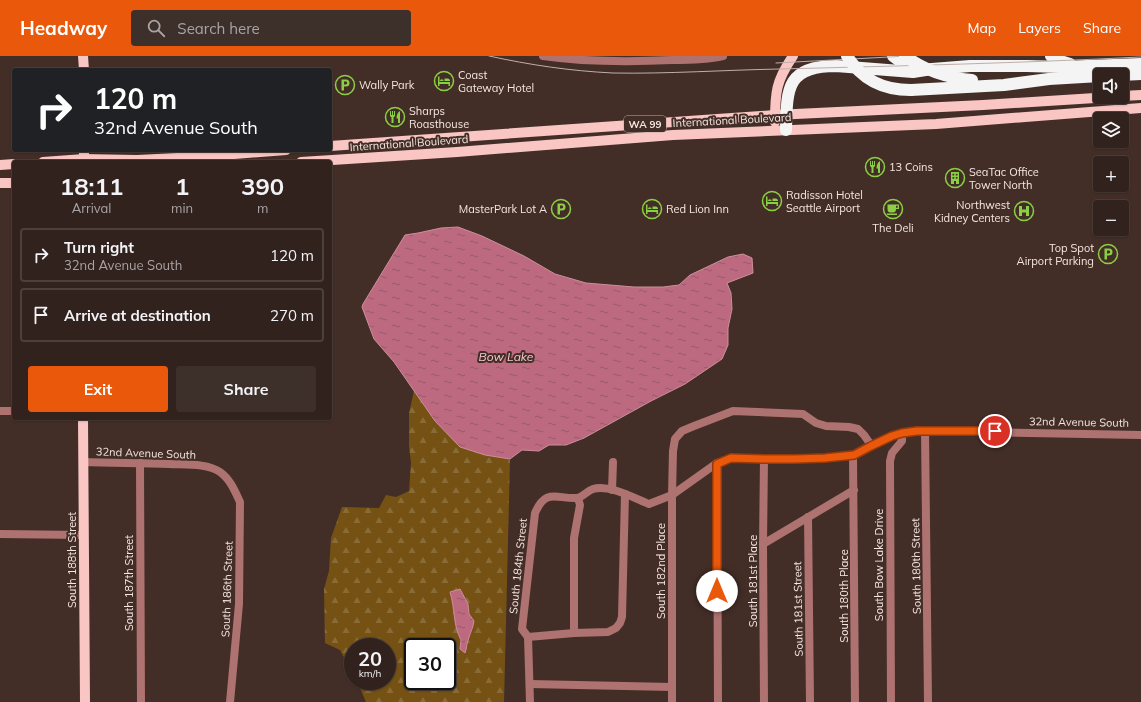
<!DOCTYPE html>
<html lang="en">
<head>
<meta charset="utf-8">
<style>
  body { margin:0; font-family:Mulish,sans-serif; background:#3d2f2a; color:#f1f3f6; height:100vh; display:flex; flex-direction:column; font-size:15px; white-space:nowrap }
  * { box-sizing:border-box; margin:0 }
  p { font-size:13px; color:#a8a4a4 }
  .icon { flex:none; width:22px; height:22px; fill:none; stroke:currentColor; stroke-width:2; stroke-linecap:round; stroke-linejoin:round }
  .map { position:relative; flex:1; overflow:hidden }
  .panel { position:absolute; left:12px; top:104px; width:320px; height:260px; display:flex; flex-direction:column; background:#32221d; border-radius:4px; box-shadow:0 1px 3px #0004,0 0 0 1px #4d3f3b }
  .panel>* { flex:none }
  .banner { position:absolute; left:12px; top:12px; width:320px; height:84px; border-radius:4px; box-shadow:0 1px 3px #0004,0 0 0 1px #4d3f3b; background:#202124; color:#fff; overflow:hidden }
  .fabs { position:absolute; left:1093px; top:12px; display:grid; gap:8px }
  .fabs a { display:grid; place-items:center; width:36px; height:36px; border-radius:4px; background:#32221d; box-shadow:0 1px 3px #0004,0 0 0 1px #4d3f3b; font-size:20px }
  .speed { position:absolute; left:344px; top:582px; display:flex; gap:8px; font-size:20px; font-weight:700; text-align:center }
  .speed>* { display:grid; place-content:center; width:52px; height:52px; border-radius:50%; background:#32221d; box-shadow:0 1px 3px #0004,0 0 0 1px #4d3f3b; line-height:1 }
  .speed small { font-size:10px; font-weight:400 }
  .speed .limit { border:2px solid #111; border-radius:6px; background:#fff; color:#111 }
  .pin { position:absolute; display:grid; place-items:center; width:34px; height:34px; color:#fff; margin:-17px; border:2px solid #fff; border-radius:50%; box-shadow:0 1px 4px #0007 }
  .me { position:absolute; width:44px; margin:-22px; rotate:0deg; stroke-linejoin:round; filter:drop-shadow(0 0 3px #0008) }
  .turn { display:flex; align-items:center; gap:14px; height:84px; padding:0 16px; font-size:18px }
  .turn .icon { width:52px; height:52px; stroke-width:2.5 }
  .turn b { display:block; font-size:28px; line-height:34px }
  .eta { display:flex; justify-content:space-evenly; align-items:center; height:68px; text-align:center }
  .eta b { font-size:24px; font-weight:700; line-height:28px }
  .button { display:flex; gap:8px; margin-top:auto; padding:8px 16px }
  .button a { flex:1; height:46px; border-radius:4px; background:#ea580c; color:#fff; font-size:16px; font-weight:700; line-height:46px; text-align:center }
  .button a+a { background:#3d2f2a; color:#f1f3f6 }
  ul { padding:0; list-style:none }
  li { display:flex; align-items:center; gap:12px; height:54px; margin:0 8px 6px; padding:0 8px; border:2px solid #4d3f3b; border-radius:4px }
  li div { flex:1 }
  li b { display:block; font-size:15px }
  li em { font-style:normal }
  header { display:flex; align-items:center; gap:24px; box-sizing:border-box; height:56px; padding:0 20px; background:#ea580c; color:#fff }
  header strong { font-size:19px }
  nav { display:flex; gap:22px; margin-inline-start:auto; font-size:14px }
  .search { width:280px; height:36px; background:#3d2f2a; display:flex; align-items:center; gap:10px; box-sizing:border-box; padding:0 14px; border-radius:4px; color:#a8a4a4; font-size:15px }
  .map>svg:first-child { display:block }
  .forest { fill:url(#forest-firs); fill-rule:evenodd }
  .water { fill:url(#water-ripples); stroke:#ce8e9d }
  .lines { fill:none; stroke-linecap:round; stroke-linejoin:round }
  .minor { stroke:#ae7270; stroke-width:8 }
  .major { stroke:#f9c6c4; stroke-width:10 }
  .highway { stroke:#f4f4f4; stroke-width:12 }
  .tram { stroke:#bfaea9; stroke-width:1 }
  .highway-bridge { stroke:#f4f4f4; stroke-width:12 }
  .route-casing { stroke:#983908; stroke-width:10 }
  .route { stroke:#ea580c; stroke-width:7 }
  .labels { text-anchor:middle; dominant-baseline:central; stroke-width:4; stroke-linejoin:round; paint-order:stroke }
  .shield { fill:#432e27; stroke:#c0afa9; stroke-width:1 }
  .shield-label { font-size:10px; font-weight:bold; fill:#f5e6e1 }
  .poi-label { font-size:11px; fill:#f5e6e1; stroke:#432e27; text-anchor:start }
  .street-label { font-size:11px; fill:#f5e6e1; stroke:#432e27 }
  .water-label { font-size:12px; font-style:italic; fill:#f7c7d1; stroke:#432e27 }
</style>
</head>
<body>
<header>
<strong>Headway</strong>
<div class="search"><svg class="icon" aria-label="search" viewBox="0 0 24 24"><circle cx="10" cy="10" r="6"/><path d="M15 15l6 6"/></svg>Search here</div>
<nav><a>Map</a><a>Layers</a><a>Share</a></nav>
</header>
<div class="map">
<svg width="1141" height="646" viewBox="0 0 1141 646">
  <defs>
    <pattern id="forest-firs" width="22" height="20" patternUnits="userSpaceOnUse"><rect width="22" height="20" fill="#755214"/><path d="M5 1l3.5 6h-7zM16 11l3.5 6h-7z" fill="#896b36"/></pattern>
    <pattern id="water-ripples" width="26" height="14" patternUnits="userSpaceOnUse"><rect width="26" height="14" fill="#bd6980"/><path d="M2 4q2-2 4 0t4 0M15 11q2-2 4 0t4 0" fill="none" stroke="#955c6b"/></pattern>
  </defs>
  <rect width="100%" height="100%" fill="#432e27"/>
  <path class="forest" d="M414,335L435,365L485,399L510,403L504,646H366L357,625H387V591H353V618L340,594L325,587L324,533L329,515L331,482L342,451L379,452L386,439L396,441L409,435L411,407L409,390V357ZM450,536L468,548L469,558L473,572L468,582V590L460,592L461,584C453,570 455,552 450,536ZM413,591H447V625H413Z"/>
  <g class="water">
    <polygon points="458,171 482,180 524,200 555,218 586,227 634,231 663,231 679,229 690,219 728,201 743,198 752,202 753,217 727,227 731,237 732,253 728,272 728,289 722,303 685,328 651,345 584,382 566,389 549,389 539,395 522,394 510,403 485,399 460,391 435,365 394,306 374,283 362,251 363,248 405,179 418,177 441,172"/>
    <path d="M460,533L468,548L469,558L474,565C473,572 471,575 469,581C467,586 467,592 465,597L460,593L461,584C453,570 455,552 450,536Z"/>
  </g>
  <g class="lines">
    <g class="minor">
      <path d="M543,0C585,6 629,6 672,4C689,4 706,4 723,0"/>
      <polyline points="0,355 14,355"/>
      <polyline points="925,374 928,646"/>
      <polyline points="853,399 855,646"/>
      <path d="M83,406C112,407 140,407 169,408C184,409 207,407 220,416C230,423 235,435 240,446L239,548L230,646"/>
      <polyline points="140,407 141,646"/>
      <polyline points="717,407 718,646"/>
      <polyline points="612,434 613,406"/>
      <polyline points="808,461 810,646"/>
      <polyline points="0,478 83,479"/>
      <polyline points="763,488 854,434"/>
      <polyline points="574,577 574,482 580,449 578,442"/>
      <polyline points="528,581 574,577 608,576 616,572 620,567 622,561 625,438"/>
      <polyline points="530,628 672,631"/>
      <path d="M530,646L528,581L522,573L535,457C546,432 556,443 577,442C583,441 587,435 593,433C609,428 634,442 649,448L672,439L717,407L731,402L764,403H795L825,402L853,399L871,389L892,380L902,377L917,375L1141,379"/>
      <polyline points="672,646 672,439 673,395 675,383 682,375 694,370 733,355 803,358 816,367 826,370 849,371 858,373 864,379 871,389"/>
      <polyline points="764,646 763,488 764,403"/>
      <polyline points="891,646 890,405 892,397 902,385 902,377"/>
    </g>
    <g class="major">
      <polyline points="83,0 84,14"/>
      <polyline points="1122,40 1141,39"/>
      <path d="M775,66C775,36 776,25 793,0"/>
      <polyline points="330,90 775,59 983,49 1111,41"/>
      <polyline points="43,106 84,103 137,104 197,101 286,94"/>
      <polyline points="84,106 84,94"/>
      <polyline points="301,106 457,96 673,79 936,68 1141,52"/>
      <polyline points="0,109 14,108"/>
      <polyline points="0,127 14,127"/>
      <polyline points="83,362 85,646"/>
    </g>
    <g class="highway">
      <polyline points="893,0 905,9 915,14"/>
      <polyline points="1051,0 1057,4 1070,8"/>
      <polyline points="1121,19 1141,18"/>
      <polyline points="911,34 1004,29 1049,23 1100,20"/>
      <path d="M786,74C787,33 786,10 836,10L913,16L932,13L970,10H1027L1061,11L1141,8"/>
    </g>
    <g class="tram">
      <path d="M489,0C530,9 571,15 613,17C668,18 724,14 780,13C900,10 1021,7 1141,1"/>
      <polyline points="776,7 908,0"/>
    </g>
    <g class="highway-bridge">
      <path d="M847,0C862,24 883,34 911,34"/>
      <path d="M905,0C924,14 948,22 972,24"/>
    </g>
  </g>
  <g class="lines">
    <g class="route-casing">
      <polyline id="route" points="717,535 717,408 731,402 764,403 795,403 825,402 854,399 871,390 892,380 902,377 917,375 995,375"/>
    </g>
    <use href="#route" class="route"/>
  </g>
  <defs>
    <g id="hotel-ring" transform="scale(1)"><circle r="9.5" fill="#432e27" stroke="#8cce45" stroke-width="1.5"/><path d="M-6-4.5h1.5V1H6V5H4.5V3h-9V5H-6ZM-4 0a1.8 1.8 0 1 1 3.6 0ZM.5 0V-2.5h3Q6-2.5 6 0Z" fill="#8cce45"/></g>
    <g id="parking-ring" transform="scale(1)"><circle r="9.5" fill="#432e27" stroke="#8cce45" stroke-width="1.5"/><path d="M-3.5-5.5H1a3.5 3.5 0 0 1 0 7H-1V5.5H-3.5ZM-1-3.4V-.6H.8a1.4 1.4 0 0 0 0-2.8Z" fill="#8cce45"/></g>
    <g id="restaurant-ring" transform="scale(1)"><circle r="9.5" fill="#432e27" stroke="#8cce45" stroke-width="1.5"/><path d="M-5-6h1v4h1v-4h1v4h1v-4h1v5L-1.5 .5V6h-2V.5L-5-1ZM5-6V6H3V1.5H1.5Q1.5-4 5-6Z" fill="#8cce45"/></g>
    <g id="building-ring" transform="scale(1)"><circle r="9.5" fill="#432e27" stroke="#8cce45" stroke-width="1.5"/><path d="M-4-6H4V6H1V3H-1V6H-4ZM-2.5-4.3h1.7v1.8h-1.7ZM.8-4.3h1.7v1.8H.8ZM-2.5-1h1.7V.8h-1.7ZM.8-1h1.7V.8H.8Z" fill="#8cce45"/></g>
    <g id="cafe-ring" transform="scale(1)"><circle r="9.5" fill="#432e27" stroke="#8cce45" stroke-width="1.5"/><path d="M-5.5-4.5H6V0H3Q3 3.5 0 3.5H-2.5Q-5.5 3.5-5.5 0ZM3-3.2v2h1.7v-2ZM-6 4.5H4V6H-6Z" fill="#8cce45"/></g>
    <g id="hospital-ring" transform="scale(1)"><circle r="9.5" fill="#432e27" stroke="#8cce45" stroke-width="1.5"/><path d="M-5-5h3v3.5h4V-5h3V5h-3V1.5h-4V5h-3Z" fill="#8cce45"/></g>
  </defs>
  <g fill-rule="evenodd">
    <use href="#hotel-ring" x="444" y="25"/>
    <use href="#parking-ring" x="345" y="29"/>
    <use href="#restaurant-ring" x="395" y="61"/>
    <use href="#restaurant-ring" x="875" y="111"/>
    <use href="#building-ring" x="955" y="122"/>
    <use href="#hotel-ring" x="772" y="145"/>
    <use href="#parking-ring" x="561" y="153"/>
    <use href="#hotel-ring" x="652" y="153"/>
    <use href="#cafe-ring" x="893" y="153"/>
    <use href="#hospital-ring" x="1024" y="155"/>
    <use href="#parking-ring" x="1108" y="198"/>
  </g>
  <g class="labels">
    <rect class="shield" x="624" y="60" width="42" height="16" rx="3"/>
    <g class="shield-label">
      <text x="645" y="68">WA 99</text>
    </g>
    <g class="poi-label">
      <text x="458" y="19">Coast<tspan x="458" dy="13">Gateway Hotel</tspan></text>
      <text x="359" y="29">Wally Park</text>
      <text x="409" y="55">Sharps<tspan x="409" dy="13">Roasthouse</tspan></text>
      <text x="889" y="111">13 Coins</text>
      <text x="969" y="116">SeaTac Office<tspan x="969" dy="13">Tower North</tspan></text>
      <text x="786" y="139">Radisson Hotel<tspan x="786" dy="13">Seattle Airport</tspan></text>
      <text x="1010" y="149" text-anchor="end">Northwest<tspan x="1010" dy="13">Kidney Centers</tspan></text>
      <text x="547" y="153" text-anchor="end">MasterPark Lot A</text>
      <text x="666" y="153">Red Lion Inn</text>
      <text x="893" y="172" text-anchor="middle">The Deli</text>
      <text x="1094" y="192" text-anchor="end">Top Spot<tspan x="1094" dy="13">Airport Parking</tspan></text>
    </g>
    <g class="street-label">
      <text transform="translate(732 64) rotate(-3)">International Boulevard</text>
      <text transform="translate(409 87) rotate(-4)">International Boulevard</text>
      <text transform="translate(1079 366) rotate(1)">32nd Avenue South</text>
      <text transform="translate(146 397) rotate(2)">32nd Avenue South</text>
      <text transform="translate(72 504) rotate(-90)">South 188th Street</text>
      <text transform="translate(879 509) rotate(-90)">South Bow Lake Drive</text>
      <text transform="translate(518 510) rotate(-84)">South 184th Street</text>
      <text transform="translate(916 510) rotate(-91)">South 180th Street</text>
      <text transform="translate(661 515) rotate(-90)">South 182nd Place</text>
      <text transform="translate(753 525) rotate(-90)">South 181st Place</text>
      <text transform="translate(129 527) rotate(-90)">South 187th Street</text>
      <text transform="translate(227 533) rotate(-88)">South 186th Street</text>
      <text transform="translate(844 540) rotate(-90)">South 180th Place</text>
      <text transform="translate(798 553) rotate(-91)">South 181st Street</text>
    </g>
    <g class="water-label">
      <text x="506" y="300">Bow Lake</text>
    </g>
  </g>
</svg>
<div class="fabs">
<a><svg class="icon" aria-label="sound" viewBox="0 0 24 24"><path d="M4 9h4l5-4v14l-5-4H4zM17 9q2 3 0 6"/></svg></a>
<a><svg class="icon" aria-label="layers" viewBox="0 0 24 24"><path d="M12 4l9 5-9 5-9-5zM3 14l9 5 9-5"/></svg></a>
<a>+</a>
<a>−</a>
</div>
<div class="speed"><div>20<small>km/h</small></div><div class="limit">30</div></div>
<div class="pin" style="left:995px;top:375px;background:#d93025"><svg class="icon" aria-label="arrive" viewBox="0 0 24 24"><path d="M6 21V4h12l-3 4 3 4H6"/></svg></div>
<svg class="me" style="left:717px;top:535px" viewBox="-20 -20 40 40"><circle r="19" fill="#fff"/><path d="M0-13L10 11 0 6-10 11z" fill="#ea580c"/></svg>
<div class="banner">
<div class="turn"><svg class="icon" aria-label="right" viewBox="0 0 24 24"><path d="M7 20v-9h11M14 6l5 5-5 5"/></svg><div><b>120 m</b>32nd Avenue South</div></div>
</div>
<section class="panel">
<div class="eta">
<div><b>18:11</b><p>Arrival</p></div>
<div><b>1</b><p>min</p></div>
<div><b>390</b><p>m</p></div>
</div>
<ul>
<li><svg class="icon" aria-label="right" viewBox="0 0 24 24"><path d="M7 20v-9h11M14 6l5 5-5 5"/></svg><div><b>Turn right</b><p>32nd Avenue South</p></div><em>120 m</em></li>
<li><svg class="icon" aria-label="arrive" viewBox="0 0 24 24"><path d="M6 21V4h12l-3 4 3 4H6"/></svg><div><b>Arrive at destination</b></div><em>270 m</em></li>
</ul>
<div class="button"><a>Exit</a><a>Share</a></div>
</section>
</div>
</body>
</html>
